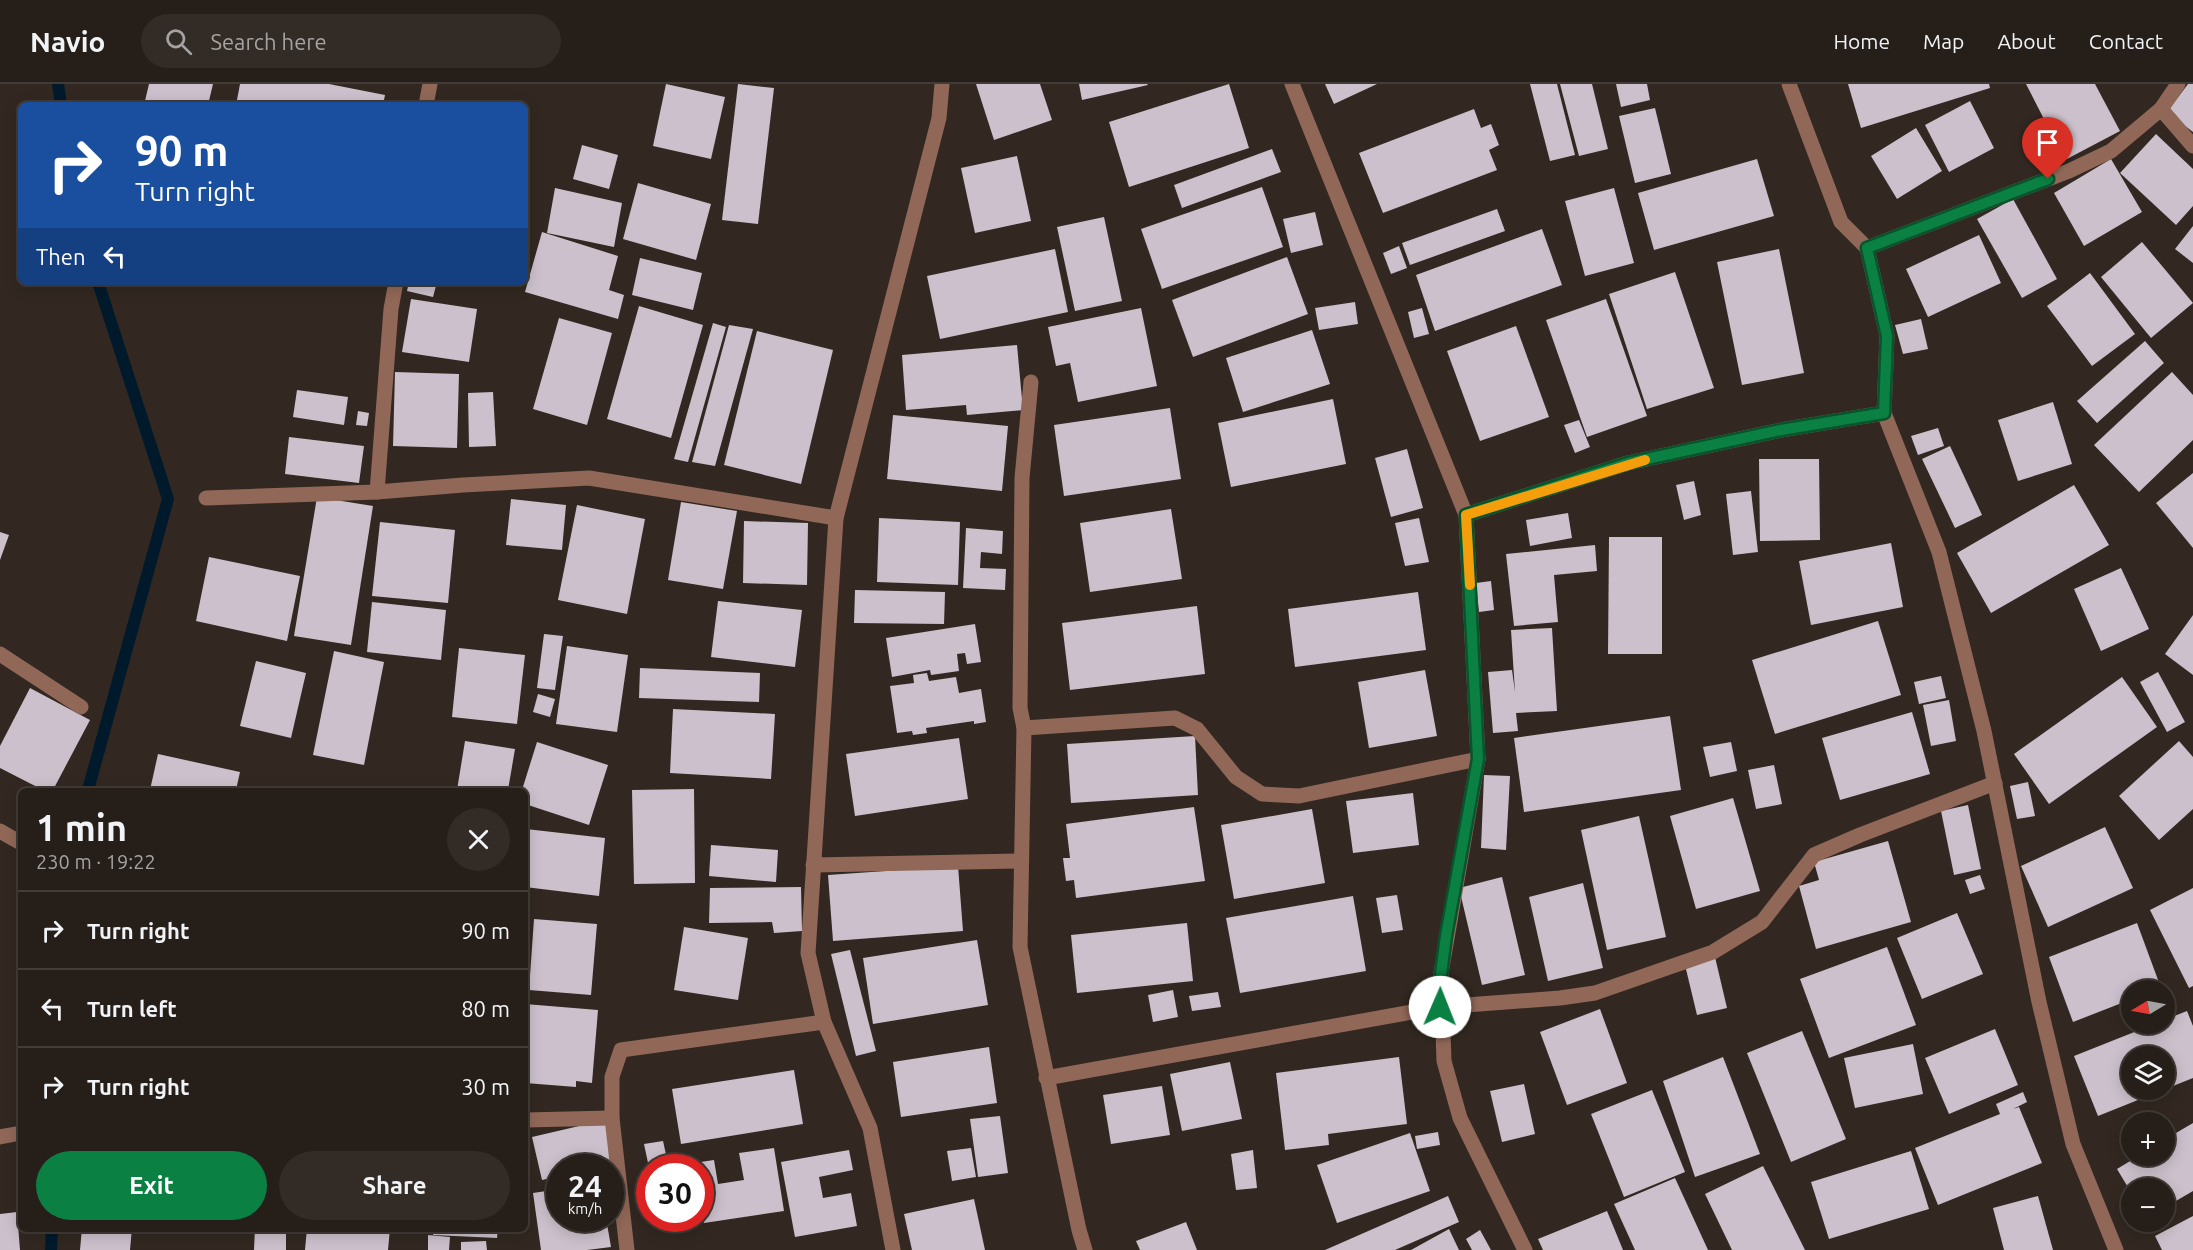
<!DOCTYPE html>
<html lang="en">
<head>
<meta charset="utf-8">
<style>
  body { margin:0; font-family:Ubuntu,sans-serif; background:#322b26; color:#f1f3f6; height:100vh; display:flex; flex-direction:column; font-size:22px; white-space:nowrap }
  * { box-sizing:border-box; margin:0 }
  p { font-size:20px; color:#a4a2a2 }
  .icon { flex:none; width:33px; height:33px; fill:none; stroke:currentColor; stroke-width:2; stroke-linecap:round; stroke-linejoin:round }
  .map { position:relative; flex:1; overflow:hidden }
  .details { position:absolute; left:18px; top:704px; width:510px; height:444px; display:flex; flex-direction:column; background:#261e19; border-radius:9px; box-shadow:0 3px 15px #0003,0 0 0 2px #423c38 }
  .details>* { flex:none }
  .guide { position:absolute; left:18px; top:18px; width:510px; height:183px; border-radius:9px; box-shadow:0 3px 15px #0003,0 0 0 2px #423c38; background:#1a4fa0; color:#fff; overflow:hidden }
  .needle { width:39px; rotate:260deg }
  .controls { position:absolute; left:2121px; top:896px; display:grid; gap:12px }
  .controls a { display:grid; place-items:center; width:54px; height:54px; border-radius:50%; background:#261e19; box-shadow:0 3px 15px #0003,0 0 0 2px #423c38; font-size:30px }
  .speed { position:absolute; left:546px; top:1070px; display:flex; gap:12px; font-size:30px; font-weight:700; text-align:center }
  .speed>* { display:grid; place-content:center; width:78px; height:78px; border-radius:50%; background:#261e19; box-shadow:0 3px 15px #0003,0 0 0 2px #423c38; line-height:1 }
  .speed small { font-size:15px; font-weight:400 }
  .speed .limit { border:9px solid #d22; background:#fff; color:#111 }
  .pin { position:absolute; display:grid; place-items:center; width:51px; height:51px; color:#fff; margin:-62px -26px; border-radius:50% 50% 50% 0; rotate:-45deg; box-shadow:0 0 6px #0007 }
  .pin .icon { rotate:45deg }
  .me { position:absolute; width:66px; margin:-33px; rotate:1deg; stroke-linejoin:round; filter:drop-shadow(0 0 4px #0008) }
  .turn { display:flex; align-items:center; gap:21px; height:126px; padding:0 18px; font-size:27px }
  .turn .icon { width:78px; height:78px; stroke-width:2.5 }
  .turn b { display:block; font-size:42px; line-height:51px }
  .then { display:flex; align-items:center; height:57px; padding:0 18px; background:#0003; gap:12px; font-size:22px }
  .round { display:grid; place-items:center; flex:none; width:63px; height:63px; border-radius:32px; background:#322b26 }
  .summary { display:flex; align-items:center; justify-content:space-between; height:102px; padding:0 18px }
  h1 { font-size:36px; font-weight:700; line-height:45px }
  .action { display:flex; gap:12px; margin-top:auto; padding:12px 18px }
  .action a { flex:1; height:69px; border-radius:36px; background:#0b8043; color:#fff; font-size:24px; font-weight:700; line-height:69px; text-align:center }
  .action a+a { background:#322b26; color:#f1f3f6 }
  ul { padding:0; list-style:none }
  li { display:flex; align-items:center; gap:18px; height:78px; padding:0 18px; border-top:2px solid #423c38 }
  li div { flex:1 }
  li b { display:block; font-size:22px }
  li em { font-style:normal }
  header { display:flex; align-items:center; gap:36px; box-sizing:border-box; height:84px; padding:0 30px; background:#261e19; border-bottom:2px solid #423c38 }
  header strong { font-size:28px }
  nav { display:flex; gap:33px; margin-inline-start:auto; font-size:21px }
  .search { width:420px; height:54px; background:#322b26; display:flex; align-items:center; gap:15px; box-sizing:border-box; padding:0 21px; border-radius:33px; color:#a4a2a2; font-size:22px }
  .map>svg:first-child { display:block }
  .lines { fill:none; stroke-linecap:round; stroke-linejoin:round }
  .stream { stroke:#001a2c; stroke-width:12 }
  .building { fill:#cbc0cb; fill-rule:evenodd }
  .minor { stroke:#916858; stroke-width:15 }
  .route-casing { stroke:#07532c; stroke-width:15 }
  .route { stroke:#0b8043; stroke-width:10 }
  .slow { stroke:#f59e0b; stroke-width:10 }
</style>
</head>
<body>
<header>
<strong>Navio</strong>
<div class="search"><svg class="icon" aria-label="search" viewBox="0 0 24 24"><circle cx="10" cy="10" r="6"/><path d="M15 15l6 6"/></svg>Search here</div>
<nav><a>Home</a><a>Map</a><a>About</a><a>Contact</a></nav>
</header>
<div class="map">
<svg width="2193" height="1166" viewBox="0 0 2193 1166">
  <rect width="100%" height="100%" fill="#322821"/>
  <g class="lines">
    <g class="stream">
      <polyline points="58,0 61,21"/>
      <polyline points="88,706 168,415 98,198"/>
      <polyline points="51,1166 52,1144"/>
    </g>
  </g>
  <g class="building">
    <polygon points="149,0 213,0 208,21 144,21"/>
    <polygon points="240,0 329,0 385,11 383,21 236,21"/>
    <polygon points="666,0 725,13 711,75 653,62"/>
    <polygon points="738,0 774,4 758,140 722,136"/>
    <polygon points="976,0 1040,0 1052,36 994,56"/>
    <polygon points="1079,0 1147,0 1148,1 1082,16"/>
    <polygon points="1229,0 1249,64 1129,103 1109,38"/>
    <polygon points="1325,0 1377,0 1334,20"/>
    <polygon points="1530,0 1557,0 1575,71 1550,77"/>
    <polygon points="1560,0 1592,0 1608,65 1579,72"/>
    <polygon points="1616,0 1647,0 1650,16 1621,23"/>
    <polygon points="1848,0 1989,0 1990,4 1861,44"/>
    <polygon points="2026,0 2095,0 2120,47 2065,76"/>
    <polygon points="2188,0 2193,0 2193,48 2167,28"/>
    <polygon points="1970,17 1994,64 1949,88 1925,41"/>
    <polygon points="1655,24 1671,90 1635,99 1619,32"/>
    <polygon points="1474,25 1481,44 1491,40 1499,61 1489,66 1497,86 1383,129 1359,69"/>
    <polygon points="1916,44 1942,87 1897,115 1871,72"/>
    <polygon points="2156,50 2193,85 2193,122 2176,141 2120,89"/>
    <polygon points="582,61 618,71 609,105 573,95"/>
    <polygon points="1272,65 1281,88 1182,124 1174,101"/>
    <polygon points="1017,72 1031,137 975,149 961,84"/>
    <polygon points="1757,75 1774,132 1654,166 1638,109"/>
    <polygon points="2111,75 2142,128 2084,162 2054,109"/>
    <polygon points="638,99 711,120 696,176 623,155"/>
    <polygon points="1262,103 1283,163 1162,205 1141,145"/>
    <polygon points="555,104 622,119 614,163 547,149"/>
    <polygon points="1614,104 1634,179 1585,192 1565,117"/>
    <polygon points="2013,115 2057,195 2022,214 1977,135"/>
    <polygon points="1497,125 1505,147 1410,181 1402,159"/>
    <polygon points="1315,128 1323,161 1291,169 1283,135"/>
    <polygon points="1104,133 1122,217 1075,227 1057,143"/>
    <polygon points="2193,142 2193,179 2175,165"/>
    <polygon points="1542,145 1562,201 1435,247 1416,191"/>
    <polygon points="542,148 618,172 609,206 624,211 618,235 525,208"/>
    <polygon points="1979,151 2001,199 1928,233 1906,185"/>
    <polygon points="2142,158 2193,219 2151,254 2101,193"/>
    <polygon points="1399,162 1407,184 1391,190 1383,169"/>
    <polygon points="1055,165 1068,228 940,255 927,192"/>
    <polygon points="1779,165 1804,289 1742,301 1717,178"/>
    <polygon points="1287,173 1308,230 1193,273 1172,216"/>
    <polygon points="640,174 702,189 693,226 632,211"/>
    <polygon points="1675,188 1714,304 1647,325 1609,210"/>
    <polygon points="2090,189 2135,250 2092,282 2047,222"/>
    <polygon points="409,198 437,198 433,213 407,207"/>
    <polygon points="472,198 497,198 496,203"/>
    <polygon points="411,215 477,225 469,278 402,268"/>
    <polygon points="1606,215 1647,332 1587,353 1546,236"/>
    <polygon points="1355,218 1358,240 1319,246 1315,224"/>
    <polygon points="639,222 703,241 671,354 607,335"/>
    <polygon points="1141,224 1157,302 1078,318 1070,279 1056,282 1048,243"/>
    <polygon points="1422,224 1429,250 1414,254 1408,228"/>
    <polygon points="559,234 612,249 587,341 533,325"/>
    <polygon points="1921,235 1928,265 1903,270 1895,241"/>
    <polygon points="713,239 726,243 688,378 674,375"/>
    <polygon points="729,241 753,245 715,382 692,378"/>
    <polygon points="1516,242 1549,333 1480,357 1447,267"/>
    <polygon points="1312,246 1330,300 1243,328 1226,274"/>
    <polygon points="757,247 833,266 801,400 724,381"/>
    <polygon points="2145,257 2164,279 2097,339 2077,317"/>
    <polygon points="1017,261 1023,326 967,331 966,321 906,326 902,271"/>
    <polygon points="395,288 459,290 457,364 393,362"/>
    <polygon points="2172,288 2193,311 2193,356 2139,408 2094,361"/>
    <polygon points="297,306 348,313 344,341 293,333"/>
    <polygon points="493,308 496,362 469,363 468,309"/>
    <polygon points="1333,315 1346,380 1231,403 1218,339"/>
    <polygon points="2053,318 2072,380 2018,397 1998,336"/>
    <polygon points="1170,324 1181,395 1064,412 1054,341"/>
    <polygon points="358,327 369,329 367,342 356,341"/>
    <polygon points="893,331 1008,342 1002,407 887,395"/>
    <polygon points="1579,336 1590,363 1575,369 1564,341"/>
    <polygon points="1938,344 1944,362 1918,371 1911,352"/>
    <polygon points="289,353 364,362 359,399 285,390"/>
    <polygon points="1950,362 1982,431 1955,444 1922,375"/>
    <polygon points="1407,365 1423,424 1391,433 1375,374"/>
    <polygon points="1759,375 1819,375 1820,456 1760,457"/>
    <polygon points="2193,389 2193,464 2156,419"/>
    <polygon points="1694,397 1701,431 1684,436 1676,401"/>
    <polygon points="2074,401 2109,461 1991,529 1957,469"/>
    <polygon points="1751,407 1758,468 1733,471 1726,410"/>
    <polygon points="317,413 373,422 351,561 294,552"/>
    <polygon points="511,415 566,421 562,466 506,461"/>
    <polygon points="681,418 737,427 723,505 668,496"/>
    <polygon points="577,421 645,435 627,530 558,516"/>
    <polygon points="1171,425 1182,495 1090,508 1080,439"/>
    <polygon points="1568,429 1572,454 1530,462 1526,436"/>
    <polygon points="879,434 960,438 958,501 877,498"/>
    <polygon points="1419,434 1429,478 1405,482 1395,439"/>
    <polygon points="744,437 808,439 807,501 743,499"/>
    <polygon points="380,438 455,446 448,519 372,512"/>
    <polygon points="966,444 1003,447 1002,470 981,468 980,484 1006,485 1005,506 963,504"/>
    <polygon points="0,448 9,451 0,476"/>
    <polygon points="1609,453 1662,453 1662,570 1608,570"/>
    <polygon points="1891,459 1903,523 1811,541 1799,477"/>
    <polygon points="1595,461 1597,487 1554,491 1558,538 1514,542 1506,470"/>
    <polygon points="209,473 300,492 287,557 196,537"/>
    <polygon points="2121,484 2149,545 2101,567 2074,505"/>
    <polygon points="1491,497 1494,526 1479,528 1476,499"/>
    <polygon points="855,506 945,508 944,540 854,539"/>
    <polygon points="1418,508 1426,566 1295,583 1288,525"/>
    <polygon points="718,517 802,526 795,583 711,573"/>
    <polygon points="372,518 446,526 441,576 367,568"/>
    <polygon points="1197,522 1205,590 1070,606 1062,539"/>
    <polygon points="2193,531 2193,591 2165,570"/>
    <polygon points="1878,537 1901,611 1775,650 1752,576"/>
    <polygon points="975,540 981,578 967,580 965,569 957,570 959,587 931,591 930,586 892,593 886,554"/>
    <polygon points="1552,544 1557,627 1516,629 1518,647 1493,649 1488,588 1512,586 1515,608 1511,546"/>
    <polygon points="544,550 563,552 555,606 537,604"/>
    <polygon points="567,562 628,571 617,648 556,640"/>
    <polygon points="459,564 525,571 517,640 452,633"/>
    <polygon points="334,567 384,578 364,681 313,671"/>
    <polygon points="256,577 306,589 291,654 240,642"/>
    <polygon points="640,584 760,589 759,618 639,614"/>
    <polygon points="1425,586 1437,652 1369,664 1358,598"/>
    <polygon points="2158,588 2185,638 2167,648 2140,598"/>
    <polygon points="927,589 929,597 956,593 959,609 981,605 986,638 974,640 974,637 926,644 927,649 913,651 912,647 897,649 890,602 914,599 913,591"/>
    <polygon points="1941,592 1946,614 1919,620 1914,598"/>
    <polygon points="2122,593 2157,643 2049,720 2014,670"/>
    <polygon points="30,604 90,636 53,706 43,706 0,684 0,662"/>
    <polygon points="538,610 555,615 550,633 533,628"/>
    <polygon points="1949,616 1956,657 1931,662 1923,621"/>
    <polygon points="673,625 775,630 771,695 670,689"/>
    <polygon points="1912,628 1930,690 1840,716 1822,654"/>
    <polygon points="1670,632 1681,706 1524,728 1514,654"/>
    <polygon points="1195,652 1198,711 1071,719 1067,660"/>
    <polygon points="959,654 968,715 855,732 846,670"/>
    <polygon points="465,657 515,665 508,706 457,706"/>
    <polygon points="2179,657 2193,673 2193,725 2159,756 2119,712"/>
    <polygon points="537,658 608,681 589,741 525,720 525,706 522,706"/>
    <polygon points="1731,658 1737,687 1710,693 1703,663"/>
    <polygon points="158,670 240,688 236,706 150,706"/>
    <polygon points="1774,681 1782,720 1756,725 1748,686"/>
    <polygon points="1484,691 1510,692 1506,766 1481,764"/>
    <polygon points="2028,698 2035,732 2017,735 2010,702"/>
    <polygon points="694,705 695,799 634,800 632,706"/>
    <polygon points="1413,709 1419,761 1353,769 1346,717"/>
    <polygon points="1733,714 1760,807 1696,825 1670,732"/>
    <polygon points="1968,721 1981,785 1954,791 1941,727"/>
    <polygon points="1194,723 1205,797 1076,814 1074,796 1066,797 1063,774 1070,774 1066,740"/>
    <polygon points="1312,725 1325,799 1234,815 1221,741"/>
    <polygon points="1639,732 1666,853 1607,866 1581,746"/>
    <polygon points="2105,743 2133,804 2048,843 2021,782"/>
    <polygon points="526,745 605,754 599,812 525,803"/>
    <polygon points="1888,757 1911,838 1816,865 1799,802 1819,796 1814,778"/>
    <polygon points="711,761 778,766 776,798 709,792"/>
    <polygon points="958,782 963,847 833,857 828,791"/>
    <polygon points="1980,791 1985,805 1970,810 1965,796"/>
    <polygon points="1502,793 1525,891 1482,901 1459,804"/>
    <polygon points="1583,799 1603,884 1548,897 1529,813"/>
    <polygon points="801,803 802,847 774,849 772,838 709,839 710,804"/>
    <polygon points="2193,804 2193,902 2189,904 2150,826"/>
    <polygon points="1397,811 1403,846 1382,849 1376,814"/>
    <polygon points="1353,812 1366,887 1240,909 1226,834"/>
    <polygon points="1957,829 1983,890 1922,915 1897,854"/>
    <polygon points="534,835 597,840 591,911 529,906"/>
    <polygon points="1187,839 1193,897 1077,909 1071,851"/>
    <polygon points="2137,839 2161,904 2156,906 2132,906 2132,915 2073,938 2049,873"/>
    <polygon points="684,843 748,854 738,916 674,906"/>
    <polygon points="977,856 988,921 873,940 863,874"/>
    <polygon points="1887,863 1916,941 1829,974 1800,895"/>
    <polygon points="850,866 876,967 856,972 831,870"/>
    <polygon points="1715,873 1727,924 1697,931 1685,881"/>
    <polygon points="1173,906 1178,933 1153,938 1148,911"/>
    <polygon points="1218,908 1221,923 1192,927 1189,912"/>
    <polygon points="525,920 598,926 592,999 576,997 576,1003 525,999"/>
    <polygon points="1600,925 1627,999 1567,1021 1540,948"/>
    <path d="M2187,927L2193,942V994L2098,1032L2074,972L2157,939H2164V936ZM2132,972H2164V1005H2132Z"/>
    <polygon points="1995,945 2018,1001 1949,1030 1925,974"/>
    <polygon points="1802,947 1846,1055 1791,1078 1747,969"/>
    <polygon points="1913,960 1923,1010 1855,1024 1844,974"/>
    <polygon points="989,963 997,1019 901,1033 893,978"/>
    <polygon points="1399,973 1407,1040 1328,1050 1329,1061 1285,1066 1276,989"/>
    <polygon points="1723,973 1760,1070 1695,1093 1663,997"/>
    <polygon points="1230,978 1242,1035 1182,1047 1170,990"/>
    <polygon points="794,986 803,1040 681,1060 672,1005"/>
    <polygon points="1524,1000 1535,1050 1502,1058 1490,1007"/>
    <polygon points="1162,1002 1170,1051 1111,1060 1103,1011"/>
    <polygon points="1652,1006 1685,1088 1624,1113 1591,1030"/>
    <polygon points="2023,1008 2027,1018 2013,1025 2019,1023 2042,1079 1938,1121 1915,1064 2000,1030 1996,1020"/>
    <polygon points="1000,1032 1008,1089 978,1093 970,1035"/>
    <polygon points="605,1036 615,1079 599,1083 560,1083 560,1092 542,1096 532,1053"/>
    <polygon points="2193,1039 2193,1107 2164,1124 2164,1104 2132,1104 2132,1110 2117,1085 2140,1071 2164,1071 2164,1056"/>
    <polygon points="1438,1048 1440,1061 1417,1065 1415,1052"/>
    <polygon points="1410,1049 1430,1107 1337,1139 1317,1081"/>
    <polygon points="663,1057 667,1075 648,1079 644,1060"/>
    <polygon points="774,1064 784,1127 704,1139 700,1119 700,1083 695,1083 694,1079 714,1076 718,1100 744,1096 739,1069"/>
    <polygon points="971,1064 976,1093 952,1097 947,1067"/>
    <polygon points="849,1066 853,1086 819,1093 823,1114 851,1109 857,1142 795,1153 781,1078"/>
    <polygon points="1253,1066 1257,1104 1236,1106 1231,1070"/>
    <polygon points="1911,1067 1929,1125 1829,1155 1811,1098"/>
    <polygon points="1763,1082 1805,1166 1732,1166 1705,1110"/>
    <polygon points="1675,1094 1708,1166 1635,1166 1614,1120"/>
    <polygon points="560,1105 560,1134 606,1134 611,1163 587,1166 541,1166 533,1109"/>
    <polygon points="1448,1112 1459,1138 1395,1166 1325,1166"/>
    <polygon points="2038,1112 2053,1166 2004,1166 1993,1124"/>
    <polygon points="974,1115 985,1166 912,1166 904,1130"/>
    <polygon points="1607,1127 1623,1166 1543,1166 1538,1155"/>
    <polygon points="17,1128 20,1166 0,1166 0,1130"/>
    <polygon points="2193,1132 2193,1166 2162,1166 2155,1152"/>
    <polygon points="1186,1138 1197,1166 1140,1166 1136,1157"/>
    <polygon points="82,1144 132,1144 130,1166 80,1166"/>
    <polygon points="218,1144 229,1144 229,1148 219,1150"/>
    <polygon points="255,1144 286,1144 286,1166 254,1166"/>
    <polygon points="307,1144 390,1144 388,1166 305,1166"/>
    <polygon points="433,1144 498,1144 497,1154 433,1151"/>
    <polygon points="1449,1145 1459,1166 1411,1166"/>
    <polygon points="1480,1146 1491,1166 1472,1166 1466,1155"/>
    <polygon points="428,1151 450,1153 449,1166 428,1166"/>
    <polygon points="486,1157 487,1166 461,1166 461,1158"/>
  </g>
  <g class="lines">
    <g class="minor">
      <polyline points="1292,0 1466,431 1478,675 1441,889 1444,977 1460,1034 1525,1166"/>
      <polyline points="1789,0 1841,138 1867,164 1887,252 1884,329 1939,468 1984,647 2039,918 2073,1060 2116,1166"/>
      <polyline points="426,21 430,0"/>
      <polyline points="2161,25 2193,62"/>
      <polyline points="1867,164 2069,87 2111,67 2161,25 2178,0"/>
      <polyline points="1031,298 1022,394 1020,624 1024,644 1020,863 1079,1146 1085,1166"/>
      <polyline points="377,408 391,225 396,198"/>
      <polyline points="206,414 377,408 463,401 589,394 836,434"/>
      <polyline points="1466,431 1628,379 1781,346 1884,329"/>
      <polyline points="0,570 81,623"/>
      <polyline points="1024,644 1175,634 1197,645 1236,693 1262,710 1299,712 1478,675"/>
      <polyline points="0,747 21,759"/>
      <polyline points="813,781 1020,777"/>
      <polyline points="1046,994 1440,923 1560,914 1595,909 1713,868 1762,838 1814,771 1860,751 1995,699"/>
      <polyline points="525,1036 612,1034"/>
      <polyline points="0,1053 21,1049"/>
      <polyline points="627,1166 612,1034 612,993 621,966 824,938"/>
      <polyline points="893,1166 870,1044 824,938 808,869 836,434 939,34 942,0"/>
    </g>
  </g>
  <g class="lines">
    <g class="route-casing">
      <polyline id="route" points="1440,923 1441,890 1446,852 1478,675 1466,431 1628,379 1781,346 1884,329 1887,252 1867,164 2048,95"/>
    </g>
    <use href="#route" class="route"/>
    <polyline class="slow" points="1470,501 1466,431 1645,376"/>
  </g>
</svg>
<div class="controls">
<a><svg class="needle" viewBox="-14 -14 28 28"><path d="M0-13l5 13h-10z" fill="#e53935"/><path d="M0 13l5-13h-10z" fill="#a4a2a2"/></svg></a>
<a><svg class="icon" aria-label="layers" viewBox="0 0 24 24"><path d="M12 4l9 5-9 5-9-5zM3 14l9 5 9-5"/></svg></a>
<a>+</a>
<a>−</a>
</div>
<div class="speed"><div>24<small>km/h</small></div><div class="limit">30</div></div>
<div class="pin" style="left:2048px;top:95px;background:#d93025"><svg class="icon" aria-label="arrive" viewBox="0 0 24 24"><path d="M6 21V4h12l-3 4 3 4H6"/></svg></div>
<svg class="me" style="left:1440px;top:923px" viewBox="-20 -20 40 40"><circle r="19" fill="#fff"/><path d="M0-13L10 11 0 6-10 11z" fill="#0b8043"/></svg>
<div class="guide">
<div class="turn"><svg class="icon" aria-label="right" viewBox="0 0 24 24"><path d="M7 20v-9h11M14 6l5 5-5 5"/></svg><div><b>90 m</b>Turn right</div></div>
<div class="then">Then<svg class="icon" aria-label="left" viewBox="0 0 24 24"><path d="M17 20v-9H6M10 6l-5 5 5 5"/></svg></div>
</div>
<section class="details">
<div class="summary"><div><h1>1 min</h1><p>230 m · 19:22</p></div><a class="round"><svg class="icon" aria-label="close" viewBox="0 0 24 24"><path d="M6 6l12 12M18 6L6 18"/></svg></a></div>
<ul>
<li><svg class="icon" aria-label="right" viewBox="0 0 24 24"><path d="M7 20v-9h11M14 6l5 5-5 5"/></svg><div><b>Turn right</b></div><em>90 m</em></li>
<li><svg class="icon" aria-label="left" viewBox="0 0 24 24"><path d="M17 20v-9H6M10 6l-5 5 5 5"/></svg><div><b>Turn left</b></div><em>80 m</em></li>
<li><svg class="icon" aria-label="right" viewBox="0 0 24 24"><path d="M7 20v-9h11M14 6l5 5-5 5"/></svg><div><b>Turn right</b></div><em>30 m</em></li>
</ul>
<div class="action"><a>Exit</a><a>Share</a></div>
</section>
</div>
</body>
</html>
